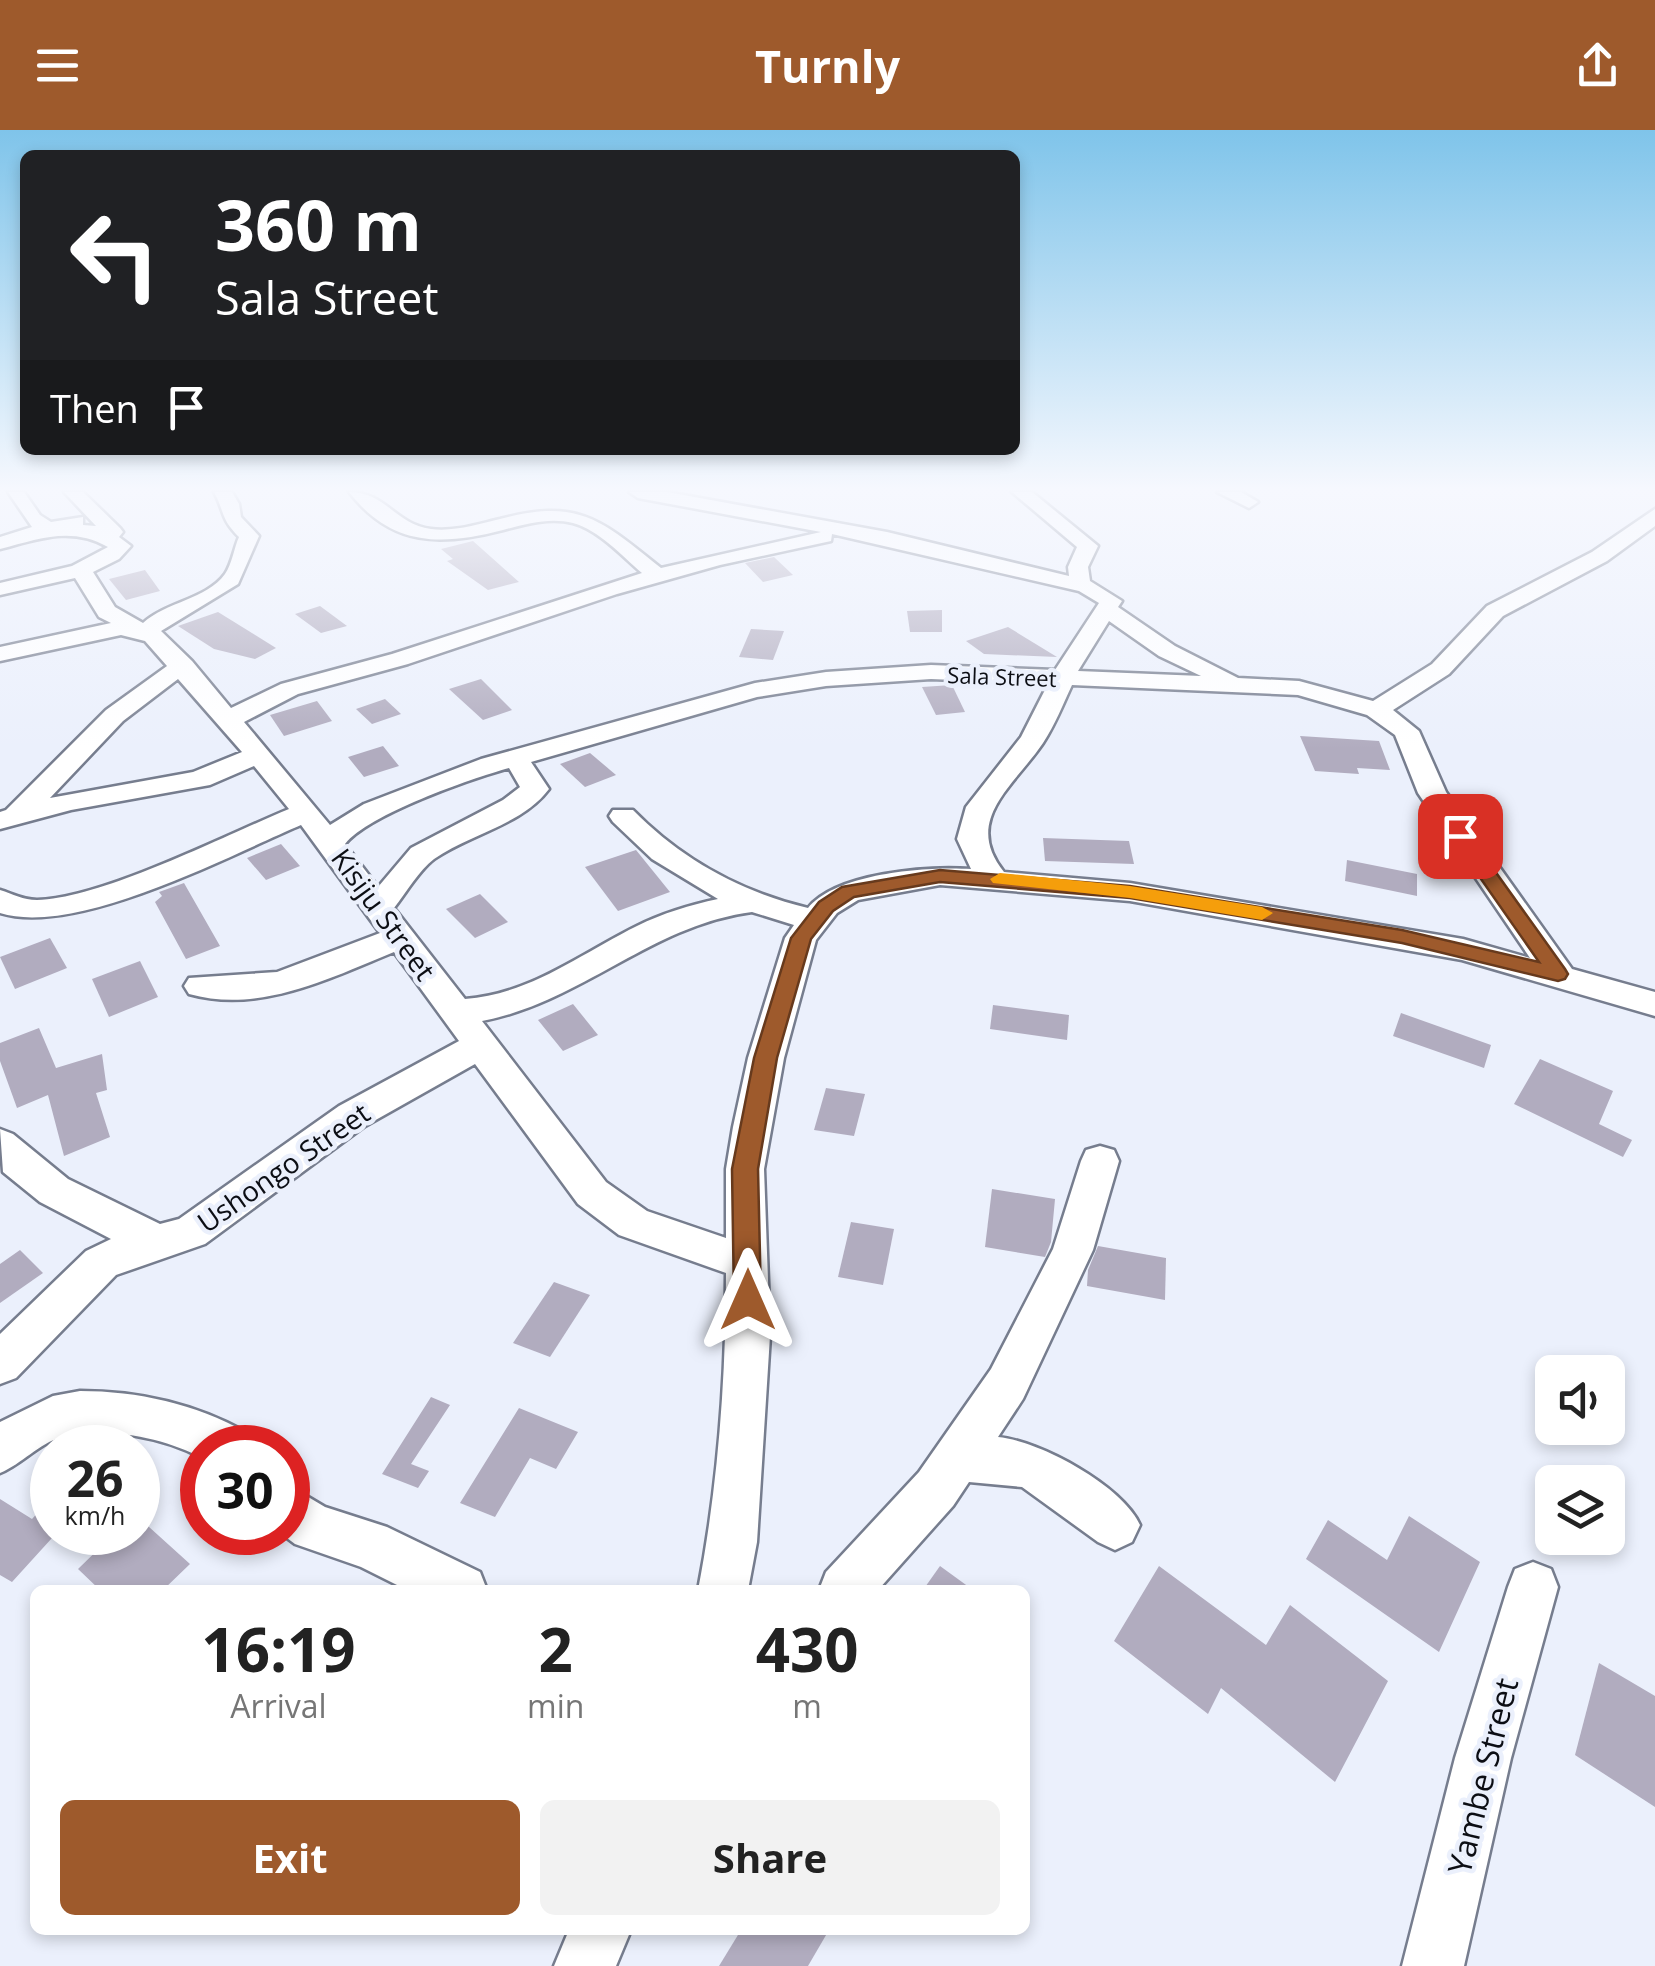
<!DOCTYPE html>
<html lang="en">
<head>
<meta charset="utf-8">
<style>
  body { margin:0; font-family:"Open Sans",sans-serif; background:#f2f2f2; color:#222; height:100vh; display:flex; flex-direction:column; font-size:38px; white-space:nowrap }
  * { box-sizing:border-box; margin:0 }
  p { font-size:32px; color:#767676 }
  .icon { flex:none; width:55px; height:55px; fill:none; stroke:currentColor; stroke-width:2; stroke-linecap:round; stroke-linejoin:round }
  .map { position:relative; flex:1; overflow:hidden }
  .side { position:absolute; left:30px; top:1455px; width:1000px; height:350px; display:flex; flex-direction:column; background:#fff; border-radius:15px; box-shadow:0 5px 15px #0003 }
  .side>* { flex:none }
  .hud { position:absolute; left:20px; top:20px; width:1000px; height:305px; border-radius:15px; box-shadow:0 5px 15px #0003; background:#202124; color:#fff; overflow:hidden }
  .controls { position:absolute; left:1535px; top:1225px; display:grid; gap:20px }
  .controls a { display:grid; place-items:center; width:90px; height:90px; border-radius:15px; background:#fff; box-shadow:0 5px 15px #0003; font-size:50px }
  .speed { position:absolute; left:30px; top:1295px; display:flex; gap:20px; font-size:50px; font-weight:700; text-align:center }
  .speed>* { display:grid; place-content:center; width:130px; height:130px; border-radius:50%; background:#fff; box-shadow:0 5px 15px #0003; line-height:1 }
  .speed small { font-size:25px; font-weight:400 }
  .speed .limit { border:15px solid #d22; background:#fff; color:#111 }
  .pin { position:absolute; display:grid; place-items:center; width:85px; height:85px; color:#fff; margin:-42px; border-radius:20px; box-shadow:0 5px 15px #0006 }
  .me { position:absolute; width:110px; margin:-55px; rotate:0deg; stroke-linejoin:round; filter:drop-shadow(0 0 8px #0008) }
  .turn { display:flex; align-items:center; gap:35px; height:210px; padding:0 30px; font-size:45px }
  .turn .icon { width:130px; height:130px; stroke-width:2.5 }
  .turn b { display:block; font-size:70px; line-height:85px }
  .then { display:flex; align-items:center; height:95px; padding:0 30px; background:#0003; gap:20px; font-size:38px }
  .eta { display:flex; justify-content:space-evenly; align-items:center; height:170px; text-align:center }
  .eta b { font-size:60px; font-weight:700; line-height:70px }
  .button { display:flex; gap:20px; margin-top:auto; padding:20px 30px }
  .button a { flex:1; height:115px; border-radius:15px; background:#9e5a2c; color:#fff; font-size:40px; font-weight:700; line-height:115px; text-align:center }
  .button a+a { background:#f2f2f2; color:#222 }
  header { display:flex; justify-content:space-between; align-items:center; height:130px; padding:0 30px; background:#9e5a2c; color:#fff; font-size:45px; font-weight:700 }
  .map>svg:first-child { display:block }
  .building { fill:#b1acbf }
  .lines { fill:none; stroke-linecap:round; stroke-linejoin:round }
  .minor-casing { stroke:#767d8e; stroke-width:5 }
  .minor { fill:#fff; fill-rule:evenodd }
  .route { fill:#9e5a2c; stroke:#673a1d; stroke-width:2.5 }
  .slow { fill:#f59e0b }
  .labels { text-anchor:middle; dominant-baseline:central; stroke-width:9; stroke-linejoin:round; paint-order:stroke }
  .far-street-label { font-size:22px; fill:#0c0e14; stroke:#ebf0fc }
  .street-label { font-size:28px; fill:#0c0e14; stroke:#ebf0fc }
  .near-street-label { font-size:32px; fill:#0c0e14; stroke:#ebf0fc }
</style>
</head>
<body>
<header><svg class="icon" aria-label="menu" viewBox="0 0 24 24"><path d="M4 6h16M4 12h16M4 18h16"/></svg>Turnly<svg class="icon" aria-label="share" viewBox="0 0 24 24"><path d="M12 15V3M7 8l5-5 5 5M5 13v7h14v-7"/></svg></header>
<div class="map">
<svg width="1655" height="1836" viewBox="0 0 1655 1836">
  <rect width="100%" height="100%" fill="#ebf0fc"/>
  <g class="building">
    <polygon points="473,411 519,452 488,460 447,431 453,429 441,419"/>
    <polygon points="774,427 793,445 763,452 745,433"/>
    <polygon points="145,440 160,461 126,470 109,449"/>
    <polygon points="320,476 347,496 321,503 295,484"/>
    <polygon points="942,480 942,502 910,502 907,481"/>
    <polygon points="218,482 276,518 255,529 214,519 178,496"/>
    <polygon points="1008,497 1057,527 984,524 966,511"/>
    <polygon points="751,499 784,501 773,530 739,527"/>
    <polygon points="481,549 512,580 483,590 449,559"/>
    <polygon points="952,555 965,582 936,585 922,557"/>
    <polygon points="385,569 401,584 372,594 356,579"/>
    <polygon points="317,571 332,591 284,606 270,585"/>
    <polygon points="1300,606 1379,611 1390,640 1357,638 1359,644 1315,641"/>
    <polygon points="383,616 399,636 364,647 348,627"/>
    <polygon points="590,623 616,645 585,657 560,634"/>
    <polygon points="1043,708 1129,711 1134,734 1045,731"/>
    <polygon points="281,714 300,736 266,750 247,728"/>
    <polygon points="636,720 670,762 618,781 585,737"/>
    <polygon points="1347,730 1417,744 1417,766 1345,751"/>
    <polygon points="184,753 220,816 186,829 155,772 162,766 159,762"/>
    <polygon points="480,764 508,792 475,808 446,779"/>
    <polygon points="50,808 67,838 15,859 0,827"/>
    <polygon points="140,831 158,867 109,887 92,849"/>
    <polygon points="573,874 598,905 563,921 538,890"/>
    <polygon points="993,875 1069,885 1067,910 990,899"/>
    <polygon points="1401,883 1491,915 1484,938 1393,906"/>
    <polygon points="39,898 56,938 102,924 107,960 96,963 110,1007 64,1026 48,965 17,978 0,931 0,913"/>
    <polygon points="1540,929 1613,961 1599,994 1632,1010 1623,1027 1514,974"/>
    <polygon points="826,958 865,964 854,1006 814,1000"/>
    <polygon points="992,1059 1055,1069 1051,1112 1045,1127 985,1117"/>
    <polygon points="851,1092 894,1099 883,1155 838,1147"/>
    <polygon points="1098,1116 1166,1128 1165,1170 1087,1156 1088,1140"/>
    <polygon points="20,1120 43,1143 0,1173 0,1134"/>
    <polygon points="554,1152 590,1165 550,1227 513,1213"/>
    <polygon points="431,1267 450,1275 411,1334 429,1341 418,1358 382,1344"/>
    <polygon points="519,1278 578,1302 556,1339 530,1328 495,1387 460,1373"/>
    <polygon points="52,1367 52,1408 12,1452 0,1445 0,1369 32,1389"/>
    <polygon points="1409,1386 1480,1432 1439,1522 1306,1429 1328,1390 1387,1430"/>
    <polygon points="138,1387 190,1434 163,1460 100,1460 78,1439 116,1402 138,1402"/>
    <polygon points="940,1436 973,1460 923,1460"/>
    <polygon points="1159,1436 1266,1515 1290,1475 1388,1551 1335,1652 1221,1558 1208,1584 1114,1511"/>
    <polygon points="1599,1533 1655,1566 1655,1677 1575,1625"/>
    <polygon points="741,1800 829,1800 808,1836 719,1836"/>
  </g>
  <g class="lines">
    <g class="minor-casing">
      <g id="minor">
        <path d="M8,362H24L40,385L51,392L83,387V395L96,396L64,362H83L120,398L123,402L119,407L131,416L119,429L93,442L115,477L143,493C166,472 207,469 225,444C232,434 234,418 239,407C220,388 225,382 214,362H232L239,374L241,387L259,406L238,454L161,501L192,531L231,578L281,554L392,524L642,443C622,426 599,400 573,393C550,387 525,394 503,400C441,416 392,417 349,362C386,362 396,395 431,399C454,402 478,394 500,389C579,368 601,390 661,438L821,402L638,368L629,362H667L887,402L1069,446L1068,437L1077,417L1012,362H1032L1098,416L1088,437L1090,451L1122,471L1118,477L1175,516L1238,548L1299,551L1373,571L1432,534L1487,476L1592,422L1655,379V396L1607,431L1503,486L1449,544L1393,580L1419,601L1446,662L1572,839L1655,862V886L1462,830L1130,771L940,755L858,770L837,783L816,810L784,928L764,1039L770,1206L757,1412L748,1460H698C718,1357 726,1248 726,1143L619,1105L578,1074L475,934L365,996L205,1114L116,1145L16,1248L0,1254V1204L86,1121L111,1109L40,1072L3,1042L0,999L13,1004L68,1049L160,1094L179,1089L339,976L459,911L394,822C330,848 260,884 189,864L184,856L189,848L277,842L380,803L301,695C228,726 76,807 0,783V760C13,764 23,770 37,770C101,769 226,705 289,679L254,636L210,655L71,680L0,699V682L6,680L106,580L167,536L145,511L121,505L0,531V517L111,493L99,487L75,448L0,465V453L72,436L108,417C71,396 39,409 0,419V407L32,397ZM832,404L1079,461L1099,473L1055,540L931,535L826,542L755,553L481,629L364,674L330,695L244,592L298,564L408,534L617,464L720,435L831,411ZM1109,491L1159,526L1201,546L1078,541ZM178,549L242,622L193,642L50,668L123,591ZM931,549L1048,554L1021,607L966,677L957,709L971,739C927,736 836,743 808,778C741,762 681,729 633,680H613L609,686L613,692L652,729L718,769C690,775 663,783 637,796C580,824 531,864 465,869L394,778C406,763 419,740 434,729C470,704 522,695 549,659L531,632L757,567L826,556ZM1072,555L1298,565L1367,585L1395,605L1418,663L1530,828L1463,809L1130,753L1004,742C962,690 1014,656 1043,613C1055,595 1063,574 1072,555ZM509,638L520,657L503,670L411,718L378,757L345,714C369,684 470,649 509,638ZM752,782L794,795L785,808L748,928L733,997L726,1039V1108L647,1081L606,1052L482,891C582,872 651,795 752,782Z"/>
        <polygon points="1217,362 1241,362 1258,372 1249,378"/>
        <path d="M1100,1016L1114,1020L1119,1031L1093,1120L1023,1269L998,1307C1040,1311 1123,1356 1140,1395L1132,1412L1115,1420L1098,1412L1022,1357L969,1352L953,1376L878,1460H819L826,1442L919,1342L991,1239L1053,1119L1081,1031L1086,1020Z"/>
        <path d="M80,1261C138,1261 195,1274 246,1302L252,1318H202V1328C166,1308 103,1295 62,1307C39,1313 22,1334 0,1343V1292L53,1266Z"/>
        <polygon points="288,1355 325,1377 387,1397 480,1442 487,1460 407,1460 361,1437 295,1414 279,1402 288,1402"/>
        <polygon points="1533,1432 1551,1439 1558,1457 1511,1628 1464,1836 1402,1836 1455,1628 1508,1457 1515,1439"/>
        <polygon points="569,1800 631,1800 616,1836 554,1836"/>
      </g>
    </g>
    <use href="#minor" class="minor"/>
  </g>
  <linearGradient id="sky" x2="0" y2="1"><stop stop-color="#7fc4ea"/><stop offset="0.58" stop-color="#f6f8fe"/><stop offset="1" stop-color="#f6f8fe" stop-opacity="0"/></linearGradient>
  <rect width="1655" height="619" fill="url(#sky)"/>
  <polygon class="route" points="1460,700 1467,702 1565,839 1568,844 1565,849 1558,851 1402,813 1130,768 940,752 854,767 833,781 811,809 777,928 758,1039 761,1170 757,1178 748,1182 738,1178 734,1170 732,1039 754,928 791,808 819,772 842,757 940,740 1130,756 1402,800 1539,832 1451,706"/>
  <polygon class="slow" points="1000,743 1130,756 1262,777 1273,783 1262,790 1130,768 993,753 990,749"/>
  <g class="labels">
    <g class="far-street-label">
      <text transform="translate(1002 546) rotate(2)">Sala Street</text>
    </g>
    <g class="street-label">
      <text transform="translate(384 784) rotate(54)">Kisiju Street</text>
      <text transform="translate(283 1037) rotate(-35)">Ushongo Street</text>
    </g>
    <g class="near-street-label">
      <text transform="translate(1482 1646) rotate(-76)">Yambe Street</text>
    </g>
  </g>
</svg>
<div class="controls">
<a><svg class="icon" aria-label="sound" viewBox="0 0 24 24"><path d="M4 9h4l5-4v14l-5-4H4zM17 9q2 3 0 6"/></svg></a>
<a><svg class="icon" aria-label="layers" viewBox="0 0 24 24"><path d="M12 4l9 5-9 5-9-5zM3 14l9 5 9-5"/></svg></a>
</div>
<div class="speed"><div>26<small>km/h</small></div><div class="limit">30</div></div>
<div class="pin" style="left:1460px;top:706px;background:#d93025"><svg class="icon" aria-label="arrive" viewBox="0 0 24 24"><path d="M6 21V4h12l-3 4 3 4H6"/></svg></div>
<svg class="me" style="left:748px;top:1170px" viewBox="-20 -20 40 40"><path d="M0-17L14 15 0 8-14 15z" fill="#9e5a2c" stroke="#fff" stroke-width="4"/></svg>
<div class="hud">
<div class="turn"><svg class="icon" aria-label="left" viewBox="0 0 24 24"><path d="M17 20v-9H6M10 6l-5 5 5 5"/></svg><div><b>360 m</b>Sala Street</div></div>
<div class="then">Then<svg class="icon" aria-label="arrive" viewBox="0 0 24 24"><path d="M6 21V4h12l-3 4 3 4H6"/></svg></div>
</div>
<section class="side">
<div class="eta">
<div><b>16:19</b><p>Arrival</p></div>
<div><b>2</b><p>min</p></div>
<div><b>430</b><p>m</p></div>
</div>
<div class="button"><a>Exit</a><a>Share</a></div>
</section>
</div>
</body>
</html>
